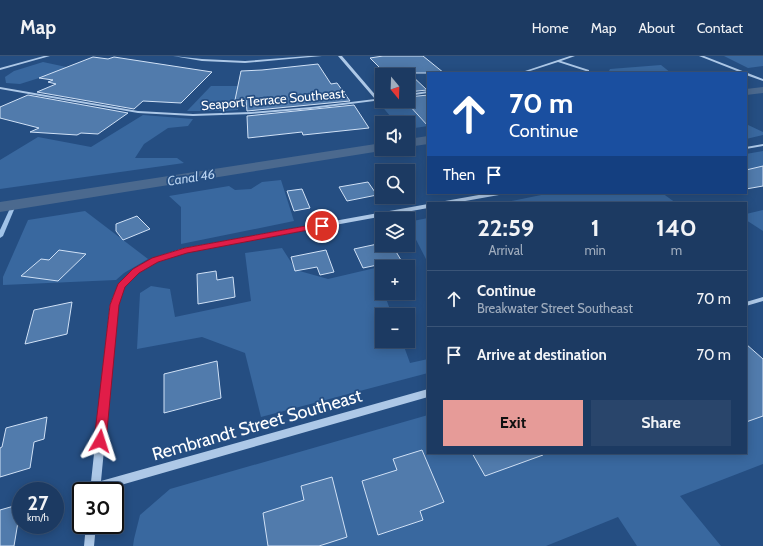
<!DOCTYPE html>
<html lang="en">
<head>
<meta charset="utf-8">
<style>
  body { margin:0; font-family:Cabin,sans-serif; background:#29456b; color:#f1f3f6; height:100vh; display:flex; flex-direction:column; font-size:15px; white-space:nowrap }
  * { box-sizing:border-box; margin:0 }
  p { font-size:13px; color:#a0adbe }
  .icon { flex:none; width:22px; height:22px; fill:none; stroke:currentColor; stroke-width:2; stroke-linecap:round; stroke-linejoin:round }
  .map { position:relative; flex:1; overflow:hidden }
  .side { position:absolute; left:427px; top:146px; width:320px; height:252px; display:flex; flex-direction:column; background:#1c3a62; border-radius:0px; box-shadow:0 2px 10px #0003,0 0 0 1px #3a5477 }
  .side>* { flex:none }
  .guide { position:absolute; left:427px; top:16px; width:320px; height:122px; border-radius:0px; box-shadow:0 2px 10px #0003,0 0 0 1px #3a5477; background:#1a4fa0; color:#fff; overflow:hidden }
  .needle { width:26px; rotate:161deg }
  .buttons { position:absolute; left:375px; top:12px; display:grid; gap:8px }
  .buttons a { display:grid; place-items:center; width:40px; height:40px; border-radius:0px; background:#1c3a62; box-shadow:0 2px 10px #0003,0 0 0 1px #3a5477; font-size:20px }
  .speed { position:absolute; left:12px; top:426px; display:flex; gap:8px; font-size:20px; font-weight:700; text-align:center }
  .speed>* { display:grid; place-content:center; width:52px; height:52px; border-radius:50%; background:#1c3a62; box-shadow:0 2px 10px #0003,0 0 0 1px #3a5477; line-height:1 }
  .speed small { font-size:10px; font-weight:400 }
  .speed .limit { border:2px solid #111; border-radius:6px; background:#fff; color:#111 }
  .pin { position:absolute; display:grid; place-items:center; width:34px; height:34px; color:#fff; margin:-17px; border:2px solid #fff; border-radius:50%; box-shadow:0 1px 4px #0007 }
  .me { position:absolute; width:44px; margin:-22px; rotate:6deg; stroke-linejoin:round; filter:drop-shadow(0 0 3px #0008) }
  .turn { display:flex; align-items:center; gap:14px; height:84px; padding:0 16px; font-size:18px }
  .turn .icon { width:52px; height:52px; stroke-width:2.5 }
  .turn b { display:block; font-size:28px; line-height:34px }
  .then { display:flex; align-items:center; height:38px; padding:0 16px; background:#0003; gap:8px; font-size:15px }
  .eta { display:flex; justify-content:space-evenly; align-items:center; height:68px; text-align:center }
  .eta b { font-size:24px; font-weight:700; line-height:28px }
  .action { display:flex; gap:8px; margin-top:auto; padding:8px 16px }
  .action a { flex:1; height:46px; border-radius:0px; background:#e69b98; color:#111; font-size:16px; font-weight:700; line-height:46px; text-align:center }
  .action a+a { background:#29456b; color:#f1f3f6 }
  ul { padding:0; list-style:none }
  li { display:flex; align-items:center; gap:12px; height:56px; padding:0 16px; border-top:1px solid #3a5477 }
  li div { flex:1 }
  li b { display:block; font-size:15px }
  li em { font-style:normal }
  header { display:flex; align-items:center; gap:24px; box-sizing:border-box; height:56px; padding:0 20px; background:#1c3a62; border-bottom:1px solid #3a5477 }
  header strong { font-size:19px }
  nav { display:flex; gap:22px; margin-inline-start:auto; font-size:14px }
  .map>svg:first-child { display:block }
  .green { fill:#39689f }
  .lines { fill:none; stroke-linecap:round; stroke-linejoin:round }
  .stream { fill:#a1c3e8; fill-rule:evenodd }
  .canal { fill:#4b698e; fill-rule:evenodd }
  .building { fill:#517bac; stroke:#d0e1f6 }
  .minor { fill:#adc8e7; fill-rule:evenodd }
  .route { fill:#e11d48; stroke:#92132f }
  .labels { text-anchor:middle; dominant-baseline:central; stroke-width:3.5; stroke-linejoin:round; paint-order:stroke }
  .far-street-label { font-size:13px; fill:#fff; stroke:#254e82 }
  .far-water-label { font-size:13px; font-style:italic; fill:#b8d2ef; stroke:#254e82 }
  .near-street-label { font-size:18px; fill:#fff; stroke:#254e82 }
</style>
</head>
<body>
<header>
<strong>Map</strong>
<nav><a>Home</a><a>Map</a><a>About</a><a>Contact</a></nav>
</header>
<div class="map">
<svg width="763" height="490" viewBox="0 0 763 490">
  <rect width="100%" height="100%" fill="#254e82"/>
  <g class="green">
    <polygon points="724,0 763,0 763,10 748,12"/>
    <polygon points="43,6 71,12 20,28 6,27 5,21 14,15"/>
    <polygon points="661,9 671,17 608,17 610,13"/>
    <polygon points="211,30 241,30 238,54 226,55 187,55"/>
    <polygon points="404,45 428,69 428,70 408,73 408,67 396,67 380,48"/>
    <polygon points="143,59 193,63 188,70 168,72 144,88 135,102 177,102 184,107 0,133 0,104 38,81 91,91"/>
    <polygon points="746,68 763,76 763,79 746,83"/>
    <polygon points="763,95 763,127 746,118 746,98"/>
    <polygon points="281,124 294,165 181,188 181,151 169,140 229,130 235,134 251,133 262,126"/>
    <polygon points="551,137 662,137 676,147 502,147"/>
    <polygon points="763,154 763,175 746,164 746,158"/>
    <polygon points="85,155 148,203 124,217 116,224 3,229 3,221 28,164"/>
    <polygon points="428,162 428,207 408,168 408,166"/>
    <polygon points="282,192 296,214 328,223 375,212 382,230 382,237 384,237 392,259 382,259 382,285 402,285 410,307 428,303 428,317 261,361 245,297 202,281 137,293 140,237 151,230 170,233 175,261 251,245 245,197"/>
    <polygon points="746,302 763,317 763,408 680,440 721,490 637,490 618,461 546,490 133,490 134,483 140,459 170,433 428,359 428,397 746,397"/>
  </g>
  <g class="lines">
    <polygon class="stream" points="12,148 16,148 16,149 3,180 0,182 0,174"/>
    <g class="canal">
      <polygon points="763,31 763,37 746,39 746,33"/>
      <polygon points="428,80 428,88 408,91 408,83"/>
      <polygon points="382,87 382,93 387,94 0,156 0,146"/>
    </g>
  </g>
  <g class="building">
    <polygon points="383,0 423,0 444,17 409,17 427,34 408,36 408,19 387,19 370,2"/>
    <polygon points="93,1 108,3 114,1 212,16 181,47 143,45 134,53 37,36 56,28 48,26 53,24 39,22"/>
    <polygon points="318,8 331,28 337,27 350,45 247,55 246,44 235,44 241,15 262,14"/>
    <polygon points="28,39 128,57 98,78 81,77 77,79 30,76 39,72 0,62 0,51"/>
    <polygon points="428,39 428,70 408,48 408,41"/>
    <polygon points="354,49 369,72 303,79 302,76 248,82 247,60"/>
    <polygon points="763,110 763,130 746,133 746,114"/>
    <polygon points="368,126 377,139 347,145 339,131"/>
    <polygon points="302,133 310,152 294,155 287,135"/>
    <polygon points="137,160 150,173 123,184 116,175 116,168"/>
    <polygon points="382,187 382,189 392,189 401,204 363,212 354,193"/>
    <polygon points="59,194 86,198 58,225 21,220 41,203 49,204"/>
    <polygon points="326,194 334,216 320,219 317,211 295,215 291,201"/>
    <polygon points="216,215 217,224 233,221 235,241 198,248 197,218"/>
    <polygon points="72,246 67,278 25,288 34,254"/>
    <polygon points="746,288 763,303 763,360 746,366"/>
    <polygon points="217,305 221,342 164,357 164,318"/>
    <polygon points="47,361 44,383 34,386 30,412 0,421 0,392 2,391 6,372"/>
    <polygon points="422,394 444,446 420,455 423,464 378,479 362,425 397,414 393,403"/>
    <polygon points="472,397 542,397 543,399 485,420"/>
    <polygon points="332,421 347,481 319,490 268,490 263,457 304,444 301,430"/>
    <polygon points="21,448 14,490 0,490 0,454"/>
  </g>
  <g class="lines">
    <g class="minor">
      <polygon points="44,0 50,0 0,14 0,12"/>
      <polygon points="173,0 202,3 245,5 308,0 322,0 245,7 202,5"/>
      <polygon points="338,0 342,0 378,42 382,42 382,44 311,53 251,58 193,60 138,57 0,33 0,31 138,55 193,58 251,56 311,51 375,43"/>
      <polygon points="570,0 575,0 561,5 589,14 589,16 558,6 524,17 519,17"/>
      <polygon points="699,0 704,0 763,23 763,25 746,19 746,17 742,17"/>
      <polygon points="428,35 428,37 408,40 408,38"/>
      <polygon points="763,88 763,90 746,93 746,91"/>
      <polygon points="490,137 502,137 499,139 454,147 442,147 445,145"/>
      <path d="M428,148V152L186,196C164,203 137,210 124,231C121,237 119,243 118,249L101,425L428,333V341L100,435H90L110,249C114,239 117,229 124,222C139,205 164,198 185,192Z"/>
      <polygon points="763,241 763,245 746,250 746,246"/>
      <polygon points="86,469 96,469 94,490 84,490"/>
    </g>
  </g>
  <polygon class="route" points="322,167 324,168 324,171 187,197 158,206 139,217 125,231 119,249 106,385 104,389 100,391 96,389 94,385 110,249 118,228 133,213 152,202 185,192"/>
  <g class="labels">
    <g class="far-street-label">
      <text transform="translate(273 43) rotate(-5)">Seaport Terrace Southeast</text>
    </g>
    <g class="far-water-label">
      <text transform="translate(191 121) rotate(-9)">Canal 46</text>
    </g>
    <g class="near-street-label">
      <text transform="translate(257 369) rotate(-16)">Rembrandt Street Southeast</text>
    </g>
  </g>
</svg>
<div class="buttons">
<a><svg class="needle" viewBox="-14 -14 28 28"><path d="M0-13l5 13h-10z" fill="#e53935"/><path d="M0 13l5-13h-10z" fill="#a0adbe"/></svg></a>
<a><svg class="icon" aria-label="sound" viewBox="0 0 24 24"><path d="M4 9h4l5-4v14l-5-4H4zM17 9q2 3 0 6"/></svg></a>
<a><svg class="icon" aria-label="search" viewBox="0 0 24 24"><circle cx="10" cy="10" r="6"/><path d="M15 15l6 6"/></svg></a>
<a><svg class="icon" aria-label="layers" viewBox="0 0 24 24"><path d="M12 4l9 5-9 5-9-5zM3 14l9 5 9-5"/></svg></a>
<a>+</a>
<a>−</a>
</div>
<div class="speed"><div>27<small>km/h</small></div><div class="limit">30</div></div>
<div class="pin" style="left:322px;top:170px;background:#d93025"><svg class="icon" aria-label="arrive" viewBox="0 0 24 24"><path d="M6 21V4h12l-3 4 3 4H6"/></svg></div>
<svg class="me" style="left:100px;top:385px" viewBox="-20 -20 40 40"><path d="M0-17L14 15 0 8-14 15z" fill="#e11d48" stroke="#fff" stroke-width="4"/></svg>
<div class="guide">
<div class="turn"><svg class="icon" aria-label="ahead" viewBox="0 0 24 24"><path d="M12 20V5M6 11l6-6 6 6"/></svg><div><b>70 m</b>Continue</div></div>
<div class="then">Then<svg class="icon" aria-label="arrive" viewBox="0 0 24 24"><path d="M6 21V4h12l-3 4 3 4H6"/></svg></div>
</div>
<section class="side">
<div class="eta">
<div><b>22:59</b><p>Arrival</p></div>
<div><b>1</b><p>min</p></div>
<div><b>140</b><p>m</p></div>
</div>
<ul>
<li><svg class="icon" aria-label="ahead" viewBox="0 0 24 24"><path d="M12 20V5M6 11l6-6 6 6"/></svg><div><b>Continue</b><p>Breakwater Street Southeast</p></div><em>70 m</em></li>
<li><svg class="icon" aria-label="arrive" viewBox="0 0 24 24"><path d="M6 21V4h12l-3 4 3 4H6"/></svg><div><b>Arrive at destination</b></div><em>70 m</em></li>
</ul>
<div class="action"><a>Exit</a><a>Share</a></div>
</section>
</div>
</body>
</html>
